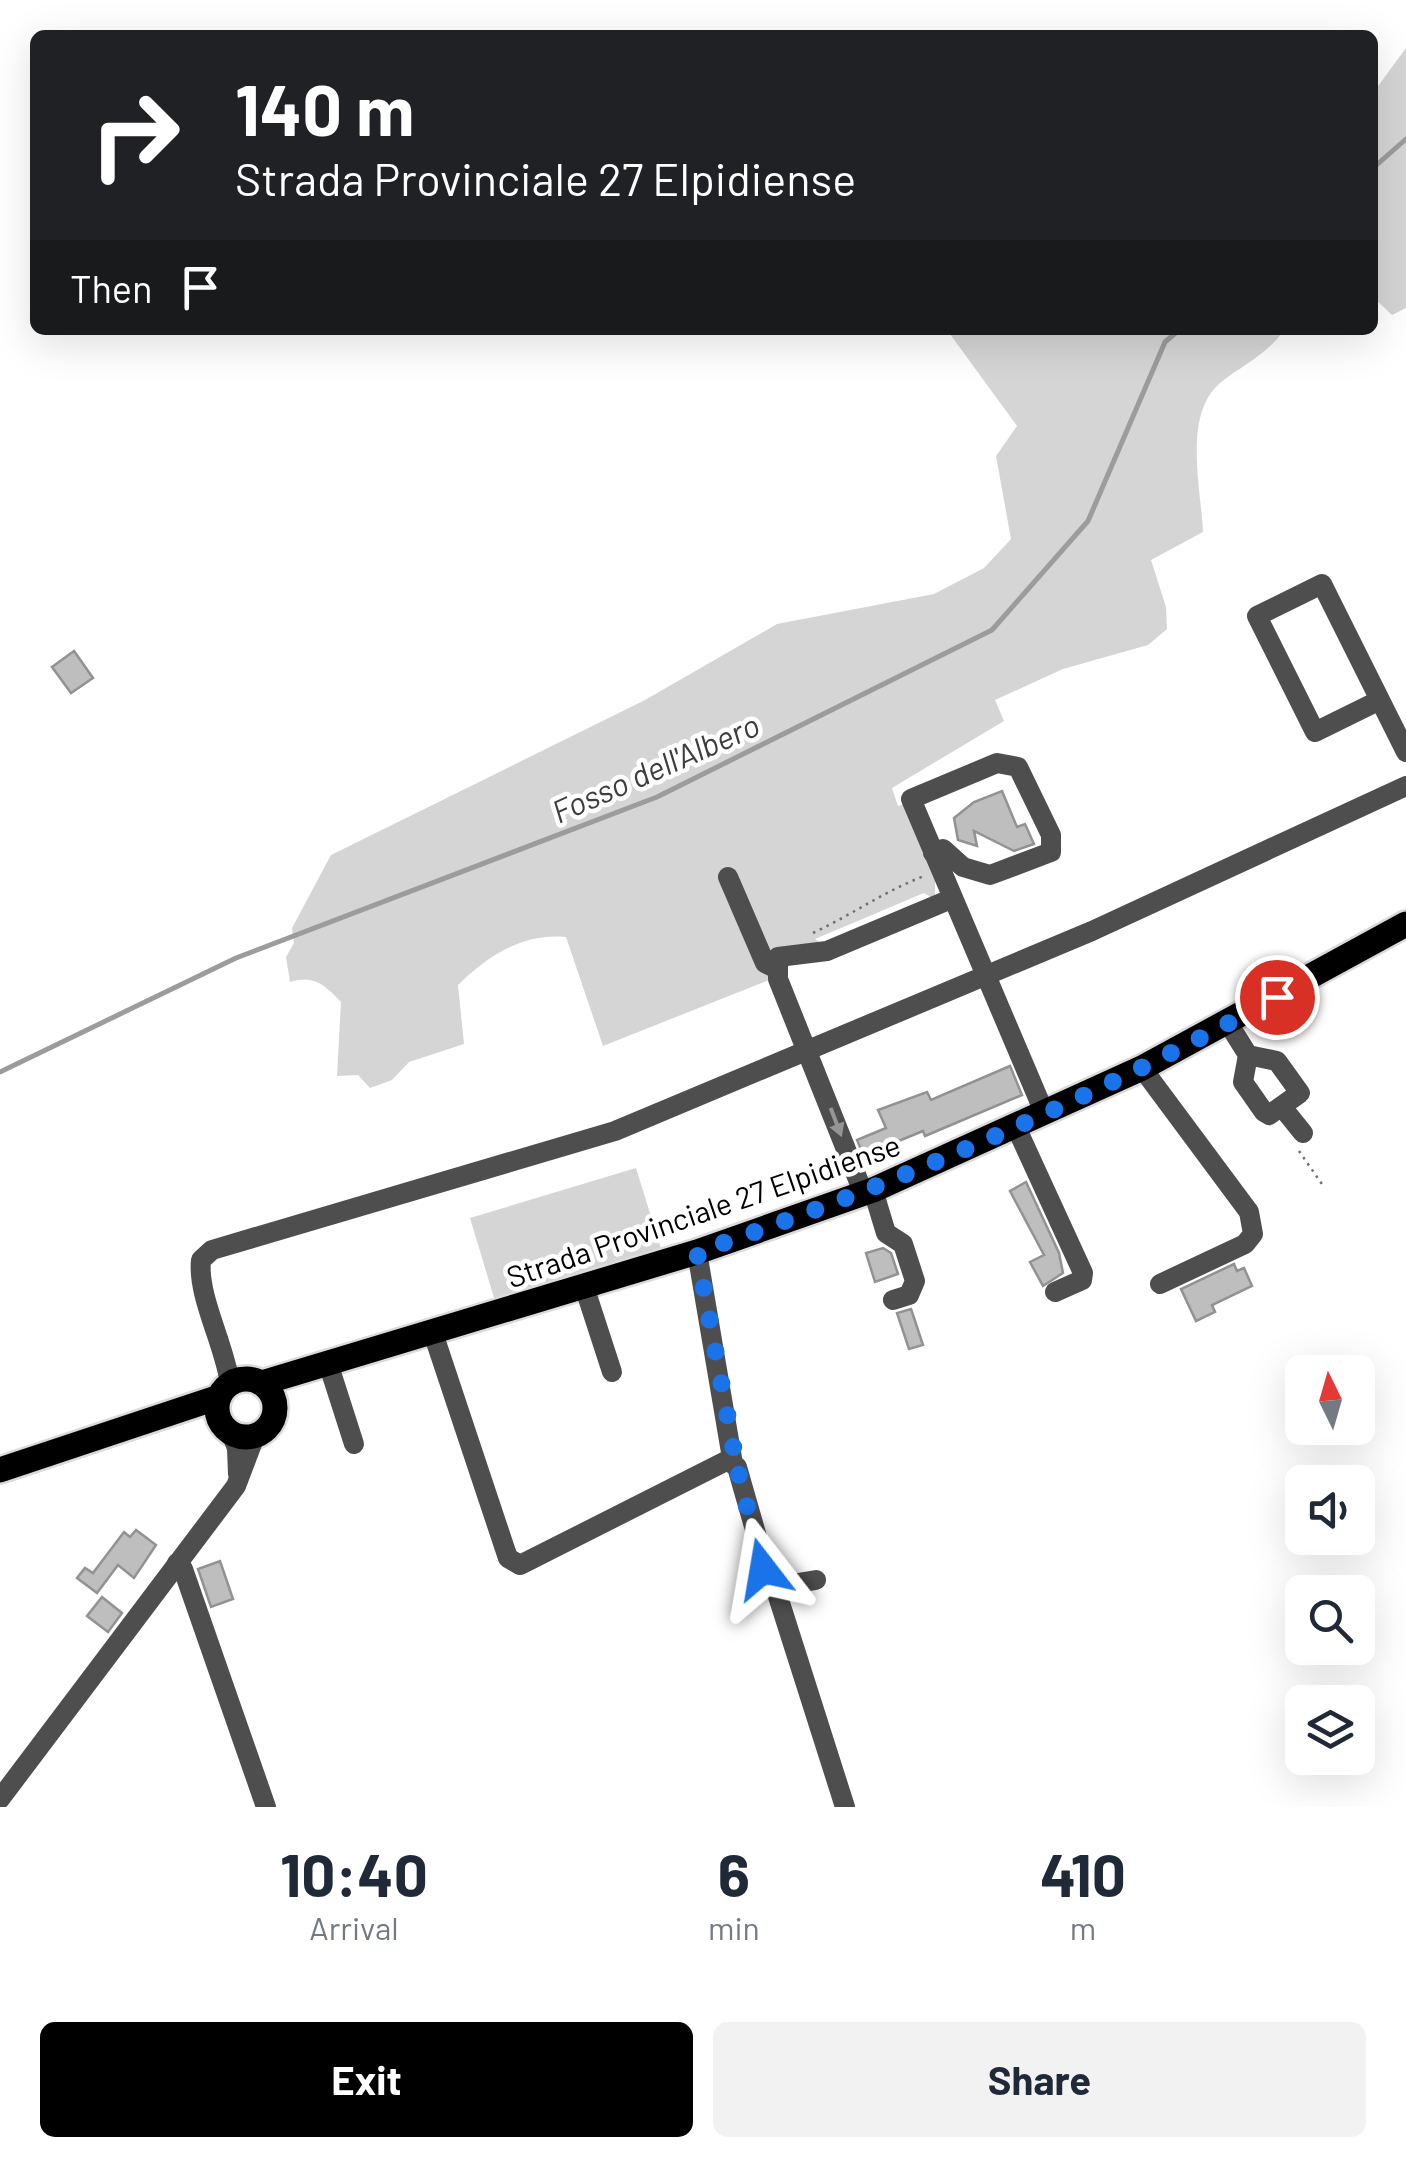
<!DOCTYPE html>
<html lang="en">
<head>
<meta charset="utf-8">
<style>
  body { margin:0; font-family:Barlow,sans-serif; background:#f2f2f3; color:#1f2937; height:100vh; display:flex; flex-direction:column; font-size:38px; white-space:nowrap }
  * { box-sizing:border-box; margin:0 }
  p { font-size:32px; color:#747a83 }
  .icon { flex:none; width:55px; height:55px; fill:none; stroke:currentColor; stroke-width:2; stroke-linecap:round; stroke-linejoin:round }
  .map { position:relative; height:1807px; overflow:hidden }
  .panel { display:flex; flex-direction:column; background:#fff; flex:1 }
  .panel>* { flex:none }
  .top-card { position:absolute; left:30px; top:30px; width:1348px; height:305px; border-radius:15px; box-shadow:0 10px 40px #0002; background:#202124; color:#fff; overflow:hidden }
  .needle { width:65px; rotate:355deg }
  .controls { position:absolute; left:1285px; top:1355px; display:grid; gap:20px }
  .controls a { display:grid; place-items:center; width:90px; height:90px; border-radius:15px; background:#fff; box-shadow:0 10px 40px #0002; font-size:50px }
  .pin { position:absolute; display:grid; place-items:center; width:85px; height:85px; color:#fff; margin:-42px; border:5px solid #fff; border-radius:50%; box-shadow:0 2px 10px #0007 }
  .me { position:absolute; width:110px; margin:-55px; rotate:346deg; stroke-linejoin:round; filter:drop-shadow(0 0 8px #0008) }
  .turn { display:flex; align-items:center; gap:35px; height:210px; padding:0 40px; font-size:45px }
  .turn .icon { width:130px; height:130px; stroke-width:2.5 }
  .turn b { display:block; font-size:70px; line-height:85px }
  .then { display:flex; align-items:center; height:95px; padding:0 40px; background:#0003; gap:20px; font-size:38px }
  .eta { display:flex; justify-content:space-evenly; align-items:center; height:170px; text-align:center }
  .eta b { font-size:60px; font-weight:700; line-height:70px }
  .action { display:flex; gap:20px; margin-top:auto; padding:20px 40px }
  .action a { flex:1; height:115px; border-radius:15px; background:#000; color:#fff; font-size:40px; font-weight:700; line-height:115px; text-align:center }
  .action a+a { background:#f2f2f3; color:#1f2937 }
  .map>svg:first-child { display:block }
  .green { fill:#d5d5d5 }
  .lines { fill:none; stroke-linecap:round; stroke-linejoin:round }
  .stream { stroke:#9c9c9c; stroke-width:5 }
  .building { fill:#bebebe; stroke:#929292; stroke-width:2.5 }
  .major-casing { stroke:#dbdbdb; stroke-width:30 }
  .path { stroke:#707070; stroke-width:2.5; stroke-dasharray:2.5 5; stroke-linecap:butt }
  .minor { stroke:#4e4e4e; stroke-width:20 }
  .major { stroke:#000; stroke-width:25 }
  .oneway { fill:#959595 }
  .route { stroke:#1a73e8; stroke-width:18; stroke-dasharray:0 32.4 }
  .labels { text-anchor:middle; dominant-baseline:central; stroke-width:9; stroke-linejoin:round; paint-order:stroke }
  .street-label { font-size:30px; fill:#000; stroke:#fff }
  .water-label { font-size:32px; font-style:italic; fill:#3d3d3d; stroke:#fff }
</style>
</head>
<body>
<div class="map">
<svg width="1406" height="1807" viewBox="0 0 1406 1807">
  <rect width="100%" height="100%" fill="#fff"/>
  <g class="green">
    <polygon points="1406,48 1406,308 1392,315 1373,297 1373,93"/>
    <path d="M947,330H1284C1267,355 1242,365 1219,384C1183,416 1201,488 1203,532L1151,560L1166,607L1167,629L1148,645L1063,669L995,700L1004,721L892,788L898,806L907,803L935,874V900L924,893L815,939L825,946L806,948L769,980L603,1046L566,937C522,933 488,956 458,985L464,1044L409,1062L392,1080L370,1088L358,1075L337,1076L341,1002C326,986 314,974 290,982L286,957L294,943L292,928L331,855L645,700L777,624L934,594L984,568L1011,539L996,456L1017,426Z"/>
    <polygon points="636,1168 662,1252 495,1301 470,1218"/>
  </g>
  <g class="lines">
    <g class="stream">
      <polyline points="1372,169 1406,139"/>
      <polyline points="0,1072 236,958 657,797 992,630 1088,521 1165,342 1179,330"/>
    </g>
  </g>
  <g class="building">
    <polygon points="74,651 93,678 71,693 52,667"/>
    <polygon points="1002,791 1017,827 1025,824 1034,844 1014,851 974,831 977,846 958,840 954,818 974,802"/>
    <polygon points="1010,1066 1022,1095 925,1136 923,1131 884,1147 886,1153 867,1164 857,1140 886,1128 878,1110 927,1092 931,1100"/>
    <polygon points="1026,1182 1059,1253 1063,1273 1043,1286 1030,1262 1044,1255 1010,1191"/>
    <polygon points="883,1248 891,1253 898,1274 875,1282 866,1253"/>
    <polygon points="1234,1264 1237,1271 1244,1268 1252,1286 1212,1305 1215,1312 1196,1321 1181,1289"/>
    <polygon points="911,1309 923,1345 909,1349 897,1313"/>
    <polygon points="136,1530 156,1545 134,1578 118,1565 97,1593 77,1578 85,1568 93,1573 124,1532 130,1537"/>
    <polygon points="220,1561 233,1599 211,1607 198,1569"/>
    <polygon points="102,1597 122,1613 108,1632 87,1616"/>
  </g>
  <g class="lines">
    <g class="major-casing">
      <g id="major">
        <circle cx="246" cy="1408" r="29"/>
        <polyline points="262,1383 697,1252 873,1190 1142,1068 1406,924"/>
        <polyline points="0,1470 219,1397"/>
      </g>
    </g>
    <g class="path">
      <path d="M813,933C853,914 883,892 924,876"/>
      <polyline points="1299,1151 1324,1187"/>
    </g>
    <g class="minor">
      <polyline points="1380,700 1315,732 1257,616 1322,584 1406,752"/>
      <polyline points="933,853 943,849 963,867 990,875 1051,852 1051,835 1018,767 997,763 911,799 1044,1112"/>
      <polyline points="728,877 765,963 775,968"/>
      <polyline points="1228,1023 1248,1055 1277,1061 1300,1093 1269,1115 1264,1112 1243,1082 1248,1055"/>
      <polyline points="1142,1068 1249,1212 1253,1234 1245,1244 1160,1284"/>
      <polyline points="1282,1107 1303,1133"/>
      <polyline points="1016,1127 1083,1273 1082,1280 1055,1292"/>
      <polyline points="873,1190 886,1233 903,1244 915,1281 909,1295 893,1300"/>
      <polyline points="863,1192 778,979 778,957 827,951 951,899"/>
      <polyline points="584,1286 612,1372"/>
      <polyline points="433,1333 508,1558 520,1565 732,1458 697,1252"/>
      <polyline points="329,1366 354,1444"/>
      <path d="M230,1384C225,1345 197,1296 201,1260L212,1250L615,1131L1092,931L1406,786"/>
      <polyline points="231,1433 237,1448 238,1474"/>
      <polyline points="730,1462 737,1467 769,1579 786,1585 816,1580"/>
      <polyline points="177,1563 183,1569 266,1807"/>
      <polyline points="774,1584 845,1807"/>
      <polyline points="0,1799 236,1486 255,1436"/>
    </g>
    <use href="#major" class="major"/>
  </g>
  <defs><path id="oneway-solid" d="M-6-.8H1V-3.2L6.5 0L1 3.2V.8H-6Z" transform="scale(2.5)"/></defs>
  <use class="oneway" href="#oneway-solid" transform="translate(836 1122) rotate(69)"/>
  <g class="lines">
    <path class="route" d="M763,1569L737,1467L730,1462L734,1451L697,1252C898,1184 1091,1099 1277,997"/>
  </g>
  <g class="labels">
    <g class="street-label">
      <text transform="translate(703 1210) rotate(-19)">Strada Provinciale 27 Elpidiense</text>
    </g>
    <g class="water-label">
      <text transform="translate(655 767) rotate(-24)">Fosso dell'Albero</text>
    </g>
  </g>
</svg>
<div class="controls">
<a><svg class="needle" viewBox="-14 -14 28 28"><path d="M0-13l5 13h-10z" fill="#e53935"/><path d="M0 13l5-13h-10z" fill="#747a83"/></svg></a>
<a><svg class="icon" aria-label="sound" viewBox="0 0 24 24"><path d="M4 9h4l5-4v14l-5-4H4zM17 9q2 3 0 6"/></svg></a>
<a><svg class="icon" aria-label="search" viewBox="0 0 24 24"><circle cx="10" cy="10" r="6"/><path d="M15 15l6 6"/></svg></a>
<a><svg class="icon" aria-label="layers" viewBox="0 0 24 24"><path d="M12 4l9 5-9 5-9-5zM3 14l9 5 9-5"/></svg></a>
</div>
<div class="pin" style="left:1277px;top:997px;background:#d93025"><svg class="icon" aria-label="arrive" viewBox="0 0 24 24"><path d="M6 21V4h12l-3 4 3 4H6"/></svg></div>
<svg class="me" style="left:763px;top:1569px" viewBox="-20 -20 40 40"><path d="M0-17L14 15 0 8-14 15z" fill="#1a73e8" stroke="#fff" stroke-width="4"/></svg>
<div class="top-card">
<div class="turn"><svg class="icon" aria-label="right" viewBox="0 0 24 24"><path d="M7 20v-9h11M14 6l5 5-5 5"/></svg><div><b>140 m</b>Strada Provinciale 27 Elpidiense</div></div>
<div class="then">Then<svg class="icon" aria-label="arrive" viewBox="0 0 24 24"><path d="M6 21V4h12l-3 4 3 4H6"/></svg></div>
</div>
</div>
<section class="panel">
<div class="eta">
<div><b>10:40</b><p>Arrival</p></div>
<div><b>6</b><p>min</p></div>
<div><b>410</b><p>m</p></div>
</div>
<div class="action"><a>Exit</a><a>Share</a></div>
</section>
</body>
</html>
